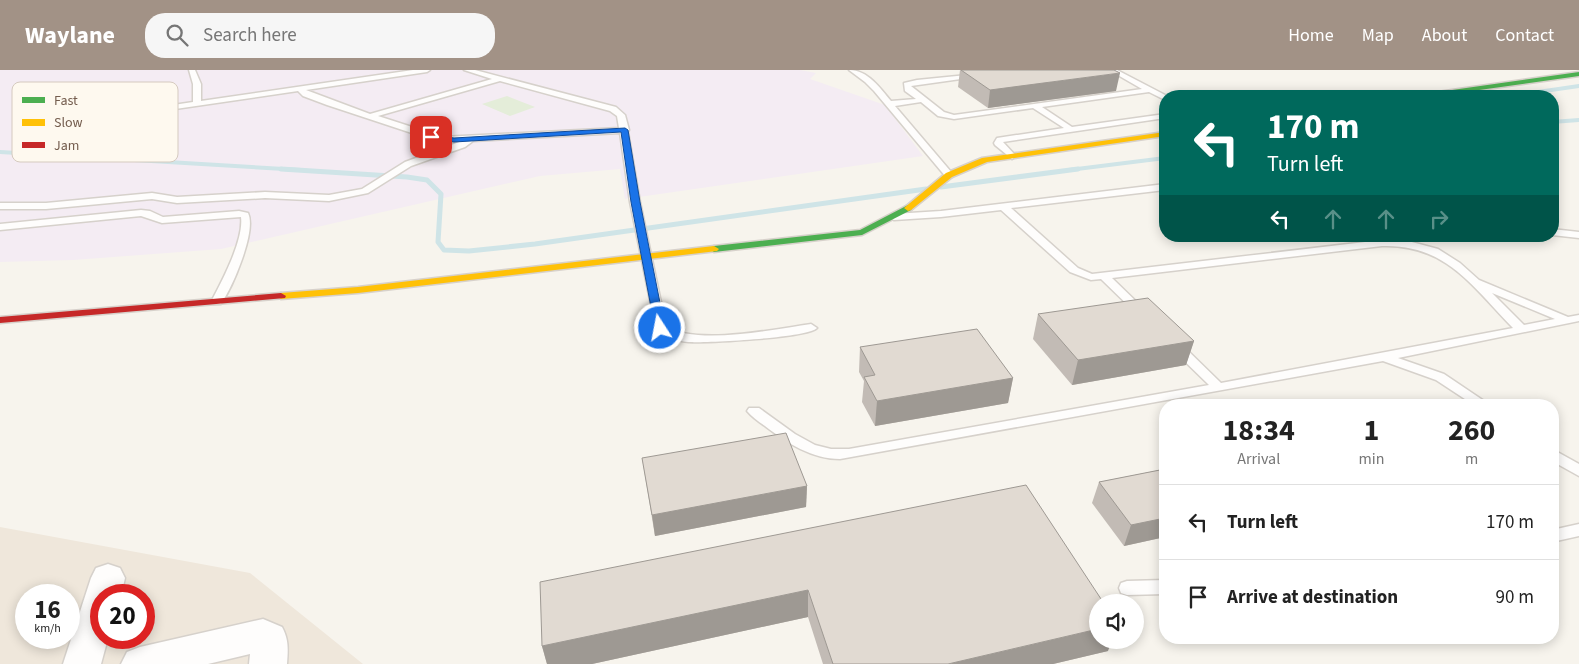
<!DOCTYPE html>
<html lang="en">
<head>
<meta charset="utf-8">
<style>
  body { margin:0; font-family:"Source Sans 3",sans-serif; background:#f6f6f6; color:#222; height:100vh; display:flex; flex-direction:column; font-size:19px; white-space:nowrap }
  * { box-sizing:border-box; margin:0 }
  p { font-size:16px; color:#767676 }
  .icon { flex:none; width:28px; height:28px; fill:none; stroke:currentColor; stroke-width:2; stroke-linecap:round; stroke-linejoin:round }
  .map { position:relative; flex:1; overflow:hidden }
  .details { position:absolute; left:1159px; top:329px; width:400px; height:245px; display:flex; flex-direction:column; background:#fff; border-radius:20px; box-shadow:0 2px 12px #0003 }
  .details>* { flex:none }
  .top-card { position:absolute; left:1159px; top:20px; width:400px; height:152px; border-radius:20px; box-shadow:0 2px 12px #0003; background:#00695c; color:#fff; overflow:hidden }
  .controls { position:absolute; left:1089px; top:524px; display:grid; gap:10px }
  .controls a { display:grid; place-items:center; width:55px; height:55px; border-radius:50%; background:#fff; box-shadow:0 2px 12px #0003; font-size:25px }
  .speed { position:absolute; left:15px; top:514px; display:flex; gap:10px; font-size:25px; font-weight:700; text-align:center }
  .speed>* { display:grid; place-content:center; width:65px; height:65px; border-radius:50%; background:#fff; box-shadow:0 2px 12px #0003; line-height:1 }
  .speed small { font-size:12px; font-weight:400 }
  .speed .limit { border:8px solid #d22; background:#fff; color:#111 }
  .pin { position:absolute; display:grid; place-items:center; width:42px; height:42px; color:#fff; margin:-21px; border-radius:10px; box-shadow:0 2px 8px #0006 }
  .me { position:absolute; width:55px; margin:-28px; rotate:349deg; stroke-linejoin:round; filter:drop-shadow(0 0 4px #0008) }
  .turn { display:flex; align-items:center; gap:18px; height:105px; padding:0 25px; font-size:22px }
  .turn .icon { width:65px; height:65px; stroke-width:2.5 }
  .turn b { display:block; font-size:35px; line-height:42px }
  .lanes { display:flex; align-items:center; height:48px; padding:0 25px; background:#0003; justify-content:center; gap:25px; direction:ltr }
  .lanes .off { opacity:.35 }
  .eta { display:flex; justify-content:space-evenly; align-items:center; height:85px; text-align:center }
  .eta b { font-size:30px; font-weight:700; line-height:35px }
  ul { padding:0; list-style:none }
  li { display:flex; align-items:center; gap:15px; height:75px; padding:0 25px; border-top:1px solid #e0e0e0 }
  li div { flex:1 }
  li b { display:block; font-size:19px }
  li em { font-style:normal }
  header { display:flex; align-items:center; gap:30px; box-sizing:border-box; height:70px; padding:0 25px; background:#a29286; color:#fff }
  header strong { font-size:24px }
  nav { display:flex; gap:28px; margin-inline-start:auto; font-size:18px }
  .search { width:350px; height:45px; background:#f6f6f6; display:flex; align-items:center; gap:12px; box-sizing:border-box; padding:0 18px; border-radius:20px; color:#767676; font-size:19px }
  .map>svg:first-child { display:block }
  .residential { fill:#efe7db; fill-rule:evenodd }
  .education { fill:#f4ecf3 }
  .green { fill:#e4edd9 }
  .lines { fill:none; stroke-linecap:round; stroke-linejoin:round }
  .stream-far1 { stroke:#cfe4e7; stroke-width:4 }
  .stream { stroke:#cfe4e7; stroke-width:5 }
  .lane-casing { stroke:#d6d1cb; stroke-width:3 }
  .street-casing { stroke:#d6d1cb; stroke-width:3 }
  .fast-casing { stroke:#d7d1cb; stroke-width:3 }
  .slow-casing { stroke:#d7d1cb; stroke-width:3 }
  .jam-casing { stroke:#d7d1cb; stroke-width:3 }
  .lane { fill:#fefdfc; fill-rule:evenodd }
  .street { fill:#fefdfc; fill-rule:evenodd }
  .fast { fill:#4caf50; fill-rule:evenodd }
  .slow { fill:#ffc107; fill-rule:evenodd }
  .jam { fill:#c62828; fill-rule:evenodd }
  .wall { fill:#c2bbb5 }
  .shaded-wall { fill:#9e9993 }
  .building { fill:#e1dad2; stroke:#9e9993 }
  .route { fill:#1a73e8; stroke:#114b97 }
  .key { fill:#fef9ef; stroke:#d5cabf; stroke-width:1 }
  .key-label { font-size:14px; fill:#745d4e }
</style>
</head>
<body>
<header>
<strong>Waylane</strong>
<div class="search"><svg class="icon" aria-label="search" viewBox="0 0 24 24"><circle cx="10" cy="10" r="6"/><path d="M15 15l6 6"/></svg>Search here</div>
<nav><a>Home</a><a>Map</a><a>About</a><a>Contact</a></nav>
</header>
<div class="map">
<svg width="1579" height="594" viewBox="0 0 1579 594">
  <rect width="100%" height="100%" fill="#f7f4ed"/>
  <path class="residential" d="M0,457L250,503L363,594H0ZM26,525H69V568H26ZM101,525H144V568H101Z"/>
  <polygon class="education" points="0,0 800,0 816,3 810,9 885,35 923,86 625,129 620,99 540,106 221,179 73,190 0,192"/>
  <polygon class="green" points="507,26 535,37 510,46 482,34"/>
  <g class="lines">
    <g class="stream-far1">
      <polyline points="1510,26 1579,16"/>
      <polyline points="1552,52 1579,50"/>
      <polyline points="0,82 301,100"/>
      <polyline points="1069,100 1165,88"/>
    </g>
    <g class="stream">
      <polyline points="281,99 407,107 427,110 441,124 438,172 444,180 469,181 535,174 926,119"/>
      <polyline points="941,117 1078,99"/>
    </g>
    <g class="lane-casing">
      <g id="lane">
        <path d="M189,0H195L201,14V31L413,0H430L427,2L306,20L370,44L492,9L464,0H475L616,37L625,45L629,60L628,62L640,132L666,256C695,276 776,259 811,254L817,258C808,268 706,273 688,272C676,271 666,267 656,260L630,132L620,63L473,71L465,77L411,96L368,123L329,131L265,128L177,133L152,129L46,139H0V133H46L152,123L177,127L265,122L329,125L362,119L405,92L462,71L439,72L327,35L303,26L298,21L141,44L89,58L70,59L66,57L70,55L89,54L140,40L193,32V14ZM500,11L610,41L617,46L619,58L443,67L378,46Z"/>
        <path d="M849,0C868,0 880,18 891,31L916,29L905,21L904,13L917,10L977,4L979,5L975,7L911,16L944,42L954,45L1142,19L1109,0H1117L1167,26H1165V30L1149,22L1042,37L1072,57L1165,44V48L1003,72L1016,86L1012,89L995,75L994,73L997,68L1064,58L1033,38L954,49L938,46L921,32L895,36L952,103V107H946L874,21L865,12Z"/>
        <path d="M1165,114V120L1011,138L1078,198L1092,204L1382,170L1408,171L1438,179L1460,193L1479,210L1568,247L1579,245V251L1398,288L1444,304L1490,335H1474L1436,310L1383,291L840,389C812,389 787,373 765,356C759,352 752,347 747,341L749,338H759L795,364L815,375L831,379H849L1209,315L1172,279L1170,276L1176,272L1180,273L1221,313L1513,258C1472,216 1446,174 1382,176L1112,208L1144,239L1146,241L1140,244L1136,243L1101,209L1091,210L1070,202L1001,140L941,147L894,150L889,147L894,144L941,141ZM1492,223L1555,249L1524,255Z"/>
        <path d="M141,140L150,141L163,147L239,141L248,143C257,161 232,218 221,234H213L211,232C222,211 244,170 241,147L162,153L141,146L0,160V154Z"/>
        <polygon points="1552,159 1579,162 1579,168 1552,165"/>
        <polygon points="1552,379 1579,394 1579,406 1552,391"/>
        <polygon points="1579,454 1579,466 1552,472 1552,460"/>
        <polygon points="1165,510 1165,524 1127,525 1121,523 1119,518 1121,513 1127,511"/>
      </g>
    </g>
    <g class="street-casing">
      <g id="street">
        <polygon points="108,494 120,498 125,508 121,525 101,525 101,568 108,568 101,594 63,594 91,508 96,498"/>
        <path d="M263,549L282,557C289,570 288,579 287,594H249L250,584L208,594H121L127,582L140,577Z"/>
      </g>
    </g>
    <g class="fast-casing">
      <g id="fast">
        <polygon points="1579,2 1579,6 1436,26 1421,26 1424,24"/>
        <polygon points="908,135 912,138 911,140 862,165 714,182 709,179 714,176 860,160"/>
      </g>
    </g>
    <g class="slow-casing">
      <g id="slow">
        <polygon points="1165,62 1165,66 987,92 952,107 911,140 908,141 904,138 946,103 982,88"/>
        <polygon points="714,176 719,179 717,181 358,223 281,229 276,226 281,223 358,217"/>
      </g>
    </g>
    <g class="jam-casing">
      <polygon id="jam" points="281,223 286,226 285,228 0,253 0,247"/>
    </g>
    <use href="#lane" class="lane"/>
    <use href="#street" class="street"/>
    <use href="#fast" class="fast"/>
    <use href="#slow" class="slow"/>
    <use href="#jam" class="jam"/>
  </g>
  <g class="wall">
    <polygon points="960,0 1116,21 988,38 958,17"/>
    <polygon points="1038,244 1194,271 1186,295 1072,315 1033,269"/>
    <polygon points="860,277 1013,308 1008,333 875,356 862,332 864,311 859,302"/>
    <polygon points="642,388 807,416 806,437 655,466"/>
    <polygon points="1165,399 1165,467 1124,476 1092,433 1099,412"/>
    <polygon points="1026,415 1108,581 1053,594 823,594 808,547 592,594 547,594 542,576"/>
  </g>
  <g class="shaded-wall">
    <polygon points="1120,3 1116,21 988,38 990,20"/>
    <polygon points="1194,271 1186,295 1072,315 1078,290"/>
    <polygon points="1013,308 1008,333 875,356 877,331"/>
    <polygon points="807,416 806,437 655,466 652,445"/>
    <polygon points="1165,448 1165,467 1124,476 1131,455"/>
    <polygon points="808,520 808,547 592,594 547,594 542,576"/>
    <polygon points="1098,559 1098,570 1112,570 1108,581 1053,594 948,594"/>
  </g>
  <g class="building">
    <polygon points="961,0 1114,0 1120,3 990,20"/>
    <polygon points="1148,228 1194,271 1078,290 1038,244"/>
    <polygon points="977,259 1013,308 877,331 864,307 875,305 860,277"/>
    <polygon points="786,363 807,416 652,445 642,388"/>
    <polygon points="1165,399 1165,448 1131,455 1099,412"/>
    <polygon points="1026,415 1103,532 1098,532 1098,559 948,594 833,594 808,520 542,576 540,512"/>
  </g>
  <polygon class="route" points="625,58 628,60 640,132 665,258 660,261 655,258 631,132 621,62 454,72 428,67 431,65 454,68"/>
  <rect x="12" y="12" width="166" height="80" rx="8" class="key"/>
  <rect x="22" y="27" width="23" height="6" fill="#4caf50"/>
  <rect x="22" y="49" width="23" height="7" fill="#ffc107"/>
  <rect x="22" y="72" width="23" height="6" fill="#c62828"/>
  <g class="key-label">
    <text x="54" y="35">Fast</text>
    <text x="54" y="57">Slow</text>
    <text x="54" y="80">Jam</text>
  </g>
</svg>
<div class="controls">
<a><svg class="icon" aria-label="sound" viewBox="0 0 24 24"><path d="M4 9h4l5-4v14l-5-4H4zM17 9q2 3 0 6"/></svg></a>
</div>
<div class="speed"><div>16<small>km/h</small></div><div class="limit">20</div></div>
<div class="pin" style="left:431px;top:67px;background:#d93025"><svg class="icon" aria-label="arrive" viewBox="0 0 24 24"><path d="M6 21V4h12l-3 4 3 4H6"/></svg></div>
<svg class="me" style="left:660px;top:258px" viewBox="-20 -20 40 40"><circle r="17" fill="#1a73e8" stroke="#fff" stroke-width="3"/><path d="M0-11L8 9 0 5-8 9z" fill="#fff"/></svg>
<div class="top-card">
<div class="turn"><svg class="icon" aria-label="left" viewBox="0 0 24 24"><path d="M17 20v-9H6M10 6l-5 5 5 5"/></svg><div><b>170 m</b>Turn left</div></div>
<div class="lanes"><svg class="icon" aria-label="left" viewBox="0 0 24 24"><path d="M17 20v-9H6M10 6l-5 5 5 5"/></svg><svg class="icon off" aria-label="ahead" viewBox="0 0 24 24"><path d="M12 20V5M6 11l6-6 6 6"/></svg><svg class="icon off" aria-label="ahead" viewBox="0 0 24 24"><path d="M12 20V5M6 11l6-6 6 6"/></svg><svg class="icon off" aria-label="right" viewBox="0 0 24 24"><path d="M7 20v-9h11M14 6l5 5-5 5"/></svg></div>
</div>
<section class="details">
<div class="eta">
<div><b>18:34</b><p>Arrival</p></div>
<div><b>1</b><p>min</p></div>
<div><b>260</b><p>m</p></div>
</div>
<ul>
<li><svg class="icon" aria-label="left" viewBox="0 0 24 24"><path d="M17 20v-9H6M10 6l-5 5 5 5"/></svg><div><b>Turn left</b></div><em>170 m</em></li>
<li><svg class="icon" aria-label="arrive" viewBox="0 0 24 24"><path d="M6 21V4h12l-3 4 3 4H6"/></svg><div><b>Arrive at destination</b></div><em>90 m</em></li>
</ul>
</section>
</div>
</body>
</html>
